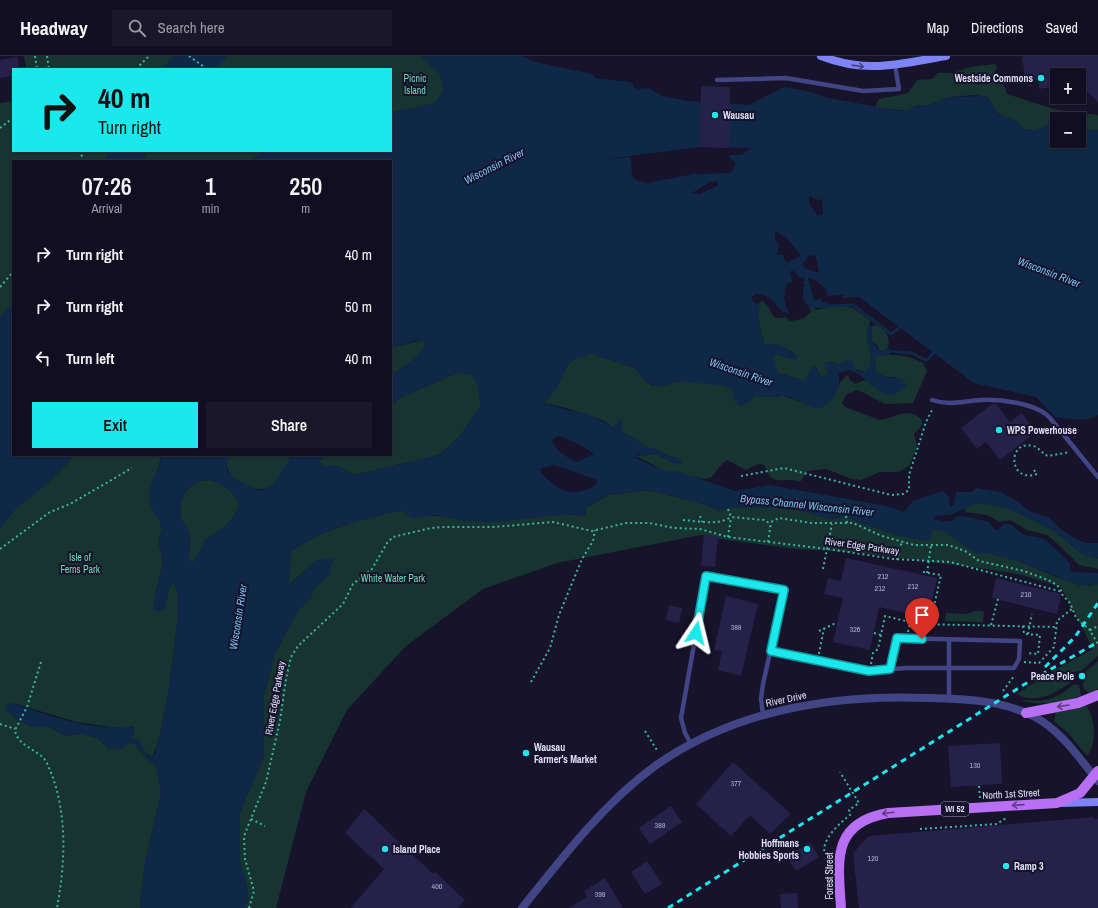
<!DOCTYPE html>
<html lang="en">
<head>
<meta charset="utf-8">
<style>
  body { margin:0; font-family:"Archivo Narrow",sans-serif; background:#191729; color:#f1f3f6; height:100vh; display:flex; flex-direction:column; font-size:15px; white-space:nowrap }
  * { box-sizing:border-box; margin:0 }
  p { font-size:13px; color:#9c9ca5 }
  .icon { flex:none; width:22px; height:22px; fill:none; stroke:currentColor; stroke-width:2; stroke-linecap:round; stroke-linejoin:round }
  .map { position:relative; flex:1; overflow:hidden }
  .sheet { position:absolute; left:12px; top:104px; width:380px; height:296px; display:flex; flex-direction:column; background:#100e20; border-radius:0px; box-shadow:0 1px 3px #0004,0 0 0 1px #302e3e }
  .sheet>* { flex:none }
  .hud { position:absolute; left:12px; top:12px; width:380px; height:84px; border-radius:0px; box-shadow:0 1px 3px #0004,0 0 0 1px #302e3e; background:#1be8ed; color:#111; overflow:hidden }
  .buttons { position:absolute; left:1050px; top:12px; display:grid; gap:8px }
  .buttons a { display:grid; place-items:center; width:36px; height:36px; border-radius:0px; background:#100e20; box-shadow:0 1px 3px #0004,0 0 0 1px #302e3e; font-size:20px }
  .pin { position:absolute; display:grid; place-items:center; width:34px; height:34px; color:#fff; margin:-41px -17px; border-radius:50% 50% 50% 0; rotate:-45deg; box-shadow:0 0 4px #0007 }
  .pin .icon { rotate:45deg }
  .me { position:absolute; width:44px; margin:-22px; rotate:10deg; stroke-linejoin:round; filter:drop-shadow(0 0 3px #0008) }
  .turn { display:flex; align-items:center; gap:14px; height:84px; padding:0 20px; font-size:18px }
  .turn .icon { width:52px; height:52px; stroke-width:2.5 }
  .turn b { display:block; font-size:28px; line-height:34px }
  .eta { display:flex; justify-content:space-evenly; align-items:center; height:68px; text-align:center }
  .eta b { font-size:24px; font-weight:600; line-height:28px }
  .button { display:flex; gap:8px; margin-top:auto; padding:8px 20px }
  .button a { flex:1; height:46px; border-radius:0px; background:#1be8ed; color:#111; font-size:16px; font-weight:600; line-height:46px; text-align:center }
  .button a+a { background:#191729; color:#f1f3f6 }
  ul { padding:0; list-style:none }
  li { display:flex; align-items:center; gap:12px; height:52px; padding:0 20px }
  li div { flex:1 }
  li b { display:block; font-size:15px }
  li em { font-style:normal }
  header { display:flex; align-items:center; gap:24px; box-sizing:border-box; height:56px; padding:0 20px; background:#100e20; border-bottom:1px solid #302e3e }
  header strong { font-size:19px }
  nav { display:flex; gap:22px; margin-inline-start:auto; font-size:14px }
  .search { width:280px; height:36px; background:#191729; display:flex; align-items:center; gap:10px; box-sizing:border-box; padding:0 14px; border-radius:0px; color:#9c9ca5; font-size:15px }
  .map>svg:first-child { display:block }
  .green { fill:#173430 }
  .water { fill:#102847; fill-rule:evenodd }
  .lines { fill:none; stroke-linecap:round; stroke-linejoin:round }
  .stream { stroke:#102847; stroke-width:3 }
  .building { fill:#26214a }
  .path { stroke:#3bb4a4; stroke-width:2; stroke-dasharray:2 3; stroke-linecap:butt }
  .lane { stroke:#424585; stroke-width:4.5 }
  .street { stroke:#424585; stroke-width:8 }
  .secondary { stroke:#7e84f5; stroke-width:8 }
  .primary { stroke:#b86ff4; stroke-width:10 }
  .rail { stroke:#1be8ed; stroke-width:3; stroke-dasharray:6 5; stroke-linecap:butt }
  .oneway { stroke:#454685 }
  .oneway2 { stroke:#5f3c85 }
  .route-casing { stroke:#12979a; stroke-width:10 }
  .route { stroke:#1be8ed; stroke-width:7 }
  .poi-dot { fill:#1be8ed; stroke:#16132a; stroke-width:1.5 }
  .labels { text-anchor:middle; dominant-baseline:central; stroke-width:4; stroke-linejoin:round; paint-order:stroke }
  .number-label { font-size:8px; fill:#b2b0d0 }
  .shield { fill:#16132a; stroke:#a3a2bd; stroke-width:1 }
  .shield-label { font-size:9px; font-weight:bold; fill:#e0dffc }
  .park-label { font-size:10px; fill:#6fd8b6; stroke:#16132a }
  .poi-label { font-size:10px; font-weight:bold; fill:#e0dffc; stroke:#16132a; text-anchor:start }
  .street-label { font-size:10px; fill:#e0dffc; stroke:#16132a }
  .water-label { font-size:11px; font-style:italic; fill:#76c3f4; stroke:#16132a }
</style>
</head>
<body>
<header>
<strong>Headway</strong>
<div class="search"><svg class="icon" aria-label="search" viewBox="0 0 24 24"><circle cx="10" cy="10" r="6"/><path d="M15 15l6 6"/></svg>Search here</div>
<nav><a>Map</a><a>Directions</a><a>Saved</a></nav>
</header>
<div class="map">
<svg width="1098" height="852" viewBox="0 0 1098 852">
  <rect width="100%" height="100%" fill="#16132a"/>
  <g class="green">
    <polygon points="24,0 174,0 162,13 26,13"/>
    <polygon points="228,0 421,0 440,18 444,33 437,46 424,50 391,56 391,13 215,13"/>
    <polygon points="995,8 997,12 993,18 994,23 1004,30 1007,38 1057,54 1098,59 1098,74 1079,74 1079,63 1057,63 1057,69 1052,69 1034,74 1024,73 1014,63 1004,61 996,56 987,41 975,39 949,41 926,50 919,49 906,55 875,51 879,43 908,37 917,24 932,23 938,17 954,17 970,11"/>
    <polygon points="13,45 13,95 110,95 104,105 13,105 13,248 0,261 0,47"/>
    <polygon points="147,95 264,95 250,105 143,105"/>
    <path d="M762,245C774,251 768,266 785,261L790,265L803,263L811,256L809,249L817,254L836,249L853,252L870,264C870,269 867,272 867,276C867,289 878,306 865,316L855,313L852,306L839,308L831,306L825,309L828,317L825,320H821L818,316L808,320L805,325L778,317L772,299L777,298L791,303L795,298L780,289L764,288L758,261L759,247Z"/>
    <path d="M876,269C885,273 891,281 888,291L883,296L879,294L878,290L872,286V270Z"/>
    <path d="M423,284L426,288C420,301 403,312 391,318V292Z"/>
    <path d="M590,297L635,312C641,317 641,324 649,328C661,334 668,326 679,325C696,324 717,326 732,333L734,341L749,346L755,340L777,341L782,339L808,349L836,337C838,330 841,322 848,319L850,324L855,328L865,324L868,325L872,330L888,338L906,331L896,321H885L876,316L875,300C889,297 911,299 923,307L927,315L913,347L885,348L858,334L847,338L842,347L845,351L880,364C896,362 907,350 922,364V369L914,378L917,390L910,409L899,416H880L861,424L852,423L826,413L807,415L801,425C797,426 793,423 788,424C771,425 772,425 764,409L758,408L746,414L727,404L720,410L712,421L704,423L683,418L677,415H665L636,400L656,398L673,407L678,402L668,400L655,393L646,391L635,383L622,376V364L613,371C609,369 606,366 602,364C584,357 563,351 544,347L556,333L569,307L578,301L585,300Z"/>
    <polygon points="459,316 473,319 478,330 481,350 459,381 439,399 354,419 338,410 325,411 319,406 325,399 391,399 391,350 400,342"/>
    <path d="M75,399H161L159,410L151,430L162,473L158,485L163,505L162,512L155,538L164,554L169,532L174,527C178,534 178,549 178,557C177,577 163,694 151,701L146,697L138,684L131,682L134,676V671L130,670L119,672L76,666L13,647L16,663L33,671H50L66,680L81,678L97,682L110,693L129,687H134L145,701L156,709L161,736L160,743L145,806L140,852H0V472L15,453L48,427Z"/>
    <path d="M230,399H292C286,408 282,424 272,430C257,441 215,420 230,399Z"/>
    <path d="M210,424C221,427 240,438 239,452L228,468L205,484L195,506L191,507C186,497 192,489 190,479C189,472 183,469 181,463C176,442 189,424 210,424Z"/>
    <path d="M649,434L704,448L720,455L733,452H777L798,454L831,463L846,460L858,466L900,480L929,485L933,473L948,476L950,480L978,498H992L1019,505L1056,521L1088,530L1098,528V600L1081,615L1073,616L1072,625C1058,637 1034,649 1017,638L1046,619L1093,593L1061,531L1022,519L993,514L862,497L795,493L720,483L701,479L557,507L483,533L406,590L347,654L306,736L276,852H244L248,845V834L240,806V756L264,700V639L275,597L299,553L310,543L315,532L329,519L317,504L288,530L291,495L318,479L357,465L402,454L425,460H443L454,463L489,466L567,458L585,460L586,452L609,439Z"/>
    <polygon points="977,447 1007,452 1016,456 1053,474 1082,498 1098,503 1098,513 1079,509 1057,487 1047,479 1027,474 1010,464 1000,466 987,459 965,456 966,451"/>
    <polygon points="975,555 984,555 983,566 945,565 946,557 966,558"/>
    <polygon points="1098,605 1098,633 1089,637 1084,633 1083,627 1086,623 1084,617"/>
    <path d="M1074,628L1079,629L1081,640C1062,648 1042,649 1022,645C1026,643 1032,645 1037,645C1052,644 1063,638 1074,628Z"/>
    <path d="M1086,649C1095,662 1098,687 1087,700L1070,679L1054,665L1056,656Z"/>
  </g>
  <g class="water">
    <polygon points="174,0 228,0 215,13 162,13"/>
    <path d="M421,0H522L535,6L592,18L595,22L630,26L633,28V31L639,33L649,32L662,40L687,45L749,49L784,31L807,35L828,42L901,55H906L916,49L926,50L949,41L983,40L989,43L999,59L1014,63L1024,73L1034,74L1048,69H1057V85H1079V74H1098V359C1085,367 1070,362 1055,361L1036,341L974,327L859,241L843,242V239L827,240V234C821,229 816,222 808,222L814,245L821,242L823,247L827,246V251C818,253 807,254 803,242C802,238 804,236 803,232L805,231L802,225H805L804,221L800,222L794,215H790L792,225L787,228L784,237H786L784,241L786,252L790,258C780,256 778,250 772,244C769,240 761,239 756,238L751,241L753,245L760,249L758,261L764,288L780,289L797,300V303C789,305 781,296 773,299L778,317L805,325L813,309L817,310L818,318L823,320L828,317L824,308L825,306L839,308L848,304L852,305L857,315L865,316C882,303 859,282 870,268L872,272V286L881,296L885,295L888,291L891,296L888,300H875L876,316L885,321L904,323L906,331C902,333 898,338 892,339C877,341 865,316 847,314L839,317V327L836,337L832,344L821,352H814L785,339L774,341L755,340L749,346L741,350L735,346L732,333L725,330L678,325L667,329L656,330L645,326L635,312L590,297L585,300L578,301L569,307L556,333L544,347L567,354L588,358L613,371L622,362V376L635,383L646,391L655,393L668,400L678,402L682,407L681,408L673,407L656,398L637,399L636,402L665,415H678L735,435L769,429L887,450L904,456L913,445L943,435L949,441L950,450H952L954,447L956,436H972L976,432L1000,436L1017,445L1029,455L1050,462L1060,473L1078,484L1086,487H1098V503L1082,498L1053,474L1007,452L977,447L950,459L936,460L933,463C944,465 951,468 958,460H963L989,466L995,474H998L1004,468H1010L1024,479L1042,482L1047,485L1070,507V514L1072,516L1098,517V528L1080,530L1019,505L992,498H978L950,480L948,476L933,473L929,485L900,480L858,466L846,460L831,463L798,454L777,452H733L720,455L704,448L649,434L609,439L586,452L585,460L567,458L498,466L462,465L435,459L412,462L402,454L357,465L318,479L291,495L289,530L317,504L334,502L329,519L315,532L310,543L299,553L275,597L264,639V700L240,756V806L248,834V845L244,852H140L145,806L160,743L161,736L156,709L145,702L139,692L132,686L120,693L112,694L97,682L81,678L66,680L50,671H33L16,663L6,654L5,648L13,647C48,659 93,676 130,670L135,673L131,682L138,684L148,700L151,701L155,698C164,673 186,546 174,527L169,532L164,554L158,556L153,553L155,538L162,512L163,505L158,485L162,473C160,461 149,454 149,441C148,426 162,414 161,399H230L226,410L228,416L233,421L255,433L264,434L274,428L292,399H325L319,406L325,411L338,410L354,419L439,399L459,381L481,350L478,330L473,319L459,316L400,342L391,350V318C403,312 420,301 426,288L423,284L415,285L391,292V105H250L264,95H391V56L424,50L436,46L444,33L440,18ZM700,91L752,92L741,99H730V102L736,107L731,117L694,118L647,127L638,125L632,120L631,101L606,103ZM712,125L718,126L717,130L700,138L692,137ZM810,140L814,143L822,144L823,158L817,160C814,151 806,149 810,140ZM775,175L786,181L801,200L786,207L783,199H777L779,189L775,182ZM814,199L816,201L819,217L804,212L803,207L806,204L808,200ZM560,380L581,389L594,398L577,406C567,401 556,396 552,385L554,382ZM555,409L597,424L596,429C572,443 559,435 541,417L540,412ZM204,424C217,423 240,437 239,452L228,468L205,484L193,507H191C186,497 192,489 190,479C189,472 183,469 181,463C177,446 186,428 204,424Z"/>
    <polygon points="110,95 147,95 143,105 104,105"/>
    <polygon points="13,248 13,399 75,399 48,427 15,453 0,472 0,261"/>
  </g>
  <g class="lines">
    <g class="stream">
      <polyline points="825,250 853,249 891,278 902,270"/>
      <polyline points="887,295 912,297 925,304 928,303 935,295"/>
    </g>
  </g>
  <g class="building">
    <polygon points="1027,0 1098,0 1098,46 1079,29 1079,19 1057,19 1057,30 1039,33 1038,24 1026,26 1022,1"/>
    <polygon points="18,1 19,13 13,13 13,20 0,22 0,4"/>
    <polygon points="701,30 730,31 729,92 700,91"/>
    <polygon points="992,348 996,348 1010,366 1022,357 1036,376 1000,404 986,386 977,393 961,372"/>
    <polygon points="704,479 718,481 715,511 701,510"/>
    <polygon points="846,502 937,522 928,562 916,559 914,566 906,564 907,557 879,551 870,594 833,586 843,542 824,538 828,522 841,525"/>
    <polygon points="996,522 1061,538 1057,558 992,542"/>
    <polygon points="726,540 758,548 741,620 718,614 722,595 714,594"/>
    <polygon points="669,549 682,552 679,567 666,564"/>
    <polygon points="1000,687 1002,728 951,731 948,690"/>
    <polygon points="733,706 791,758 770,778 750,759 731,780 696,748"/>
    <polygon points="671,750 682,766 650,788 639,772"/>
    <polygon points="364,753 433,818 435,816 465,844 458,852 351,852 384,813 345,777"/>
    <polygon points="1094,761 1094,763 1098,763 1098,852 859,852 853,797 869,780"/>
    <polygon points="810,786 819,801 796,815 787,801"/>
    <polygon points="647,805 662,828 645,838 631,816"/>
    <polygon points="605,822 623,852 568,852 587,841 584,835"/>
    <polygon points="797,837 798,852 781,852 780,838"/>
  </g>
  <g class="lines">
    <g class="path">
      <polyline points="35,0 37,13"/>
      <polyline points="47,0 49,13"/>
      <polyline points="189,0 207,13"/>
      <polyline points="136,13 149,0"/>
      <polyline points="0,72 13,62"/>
      <polyline points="79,105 84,95"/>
      <polyline points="0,231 13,216"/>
      <path d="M1034,414L1037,418C1008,428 1007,383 1033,390C1039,391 1042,398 1048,400L1070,396"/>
      <polyline points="741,420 784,412 891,439 903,438 909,434 909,419 926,366 933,352"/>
      <polyline points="728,453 731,461 764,464 769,467 779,462 811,467 853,467 882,480 914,489 948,489 965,495 979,505 1024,515 1048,524 1057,529 1063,537"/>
      <polyline points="700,460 702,466"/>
      <polyline points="846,460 847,467"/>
      <path d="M683,464C699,465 717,470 731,461"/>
      <polyline points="728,481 731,462"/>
      <polyline points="768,486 771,466"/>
      <polyline points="0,493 50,456 70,448 132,412"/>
      <polyline points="897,504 902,485"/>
      <polyline points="823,513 832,468"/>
      <polyline points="923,516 941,519 930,568"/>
      <polyline points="927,517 931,489"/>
      <polyline points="991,569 998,543"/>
      <polyline points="1023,570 1024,578 1040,579 1038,598 1027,597"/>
      <polyline points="1090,574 1098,570"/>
      <polyline points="819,575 834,568 837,568"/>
      <polyline points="908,576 910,567"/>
      <polyline points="874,577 881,579"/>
      <polyline points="1028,578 1032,558"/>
      <polyline points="819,598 824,572"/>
      <path d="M41,606L27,651L15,674C17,690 37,693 46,705C68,751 66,803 57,852"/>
      <polyline points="1024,606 1039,607 1054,591 1057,565 1073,552"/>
      <polyline points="871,608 873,597 878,593 885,560 918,568 1056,571"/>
      <polyline points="531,626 550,592 559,559 582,503 593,485 595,474"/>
      <polyline points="1003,635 1014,620"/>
      <polyline points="0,668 15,673"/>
      <polyline points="645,675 657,694"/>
      <polyline points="979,730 980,742"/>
      <polyline points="251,763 265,770"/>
      <polyline points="920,773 997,768 1006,762"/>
      <path d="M827,799L825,798C820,784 841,766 851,758L849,754L859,747L840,716"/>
      <polyline points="249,852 254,835 245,803 244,780 266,726 280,665 286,623 291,601 298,590 343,548 353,528 372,513 387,487 393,481 431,472 446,471 494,471 553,466 592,475 626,467 649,467 674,472 700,473 728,481 835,494 893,503 950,506 1059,535 1070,547 1076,562 1089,573 1098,588"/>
    </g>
    <g class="lane">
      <polyline points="717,24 786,22 863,35 899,33 895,9"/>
      <path d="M932,344C949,350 963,345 980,344C999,343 1037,347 1050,362L1098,421"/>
      <polyline points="771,595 869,615 906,612 1014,612 1019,603 1020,585 897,582 890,613"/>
      <polyline points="949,642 949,584"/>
      <polyline points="691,688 685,677 681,662 706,521 784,534 763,628 761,643 763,658"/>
    </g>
    <path class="street" d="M522,852C562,802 603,748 655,710C736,653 832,638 929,642C964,643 1001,644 1033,660C1062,675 1078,701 1098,725"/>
    <g class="secondary">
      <path d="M821,0C867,18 899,8 946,0"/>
      <polyline points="1061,747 1098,746"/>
    </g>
    <g class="primary">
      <polyline points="1026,657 1078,647 1098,639"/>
      <path d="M841,852C838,805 831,767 888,757L1057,747L1080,737L1098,715"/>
    </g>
    <g class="rail">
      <polyline points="1045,611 1075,581 1098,547"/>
      <polyline points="668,852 1025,628 1098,586"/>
    </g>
  </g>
  <defs><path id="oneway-shaft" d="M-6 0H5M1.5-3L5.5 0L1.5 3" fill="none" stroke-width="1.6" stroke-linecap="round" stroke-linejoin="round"/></defs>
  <use class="oneway" href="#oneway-shaft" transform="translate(858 10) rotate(8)"/>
  <g class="oneway2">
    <use href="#oneway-shaft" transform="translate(1063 650) rotate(171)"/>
    <use href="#oneway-shaft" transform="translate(1018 749) rotate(176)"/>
    <use href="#oneway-shaft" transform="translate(888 757) rotate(173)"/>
  </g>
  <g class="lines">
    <g class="route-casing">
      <polyline id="route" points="696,577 706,520 784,534 771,595 869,615 890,613 897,582 922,583"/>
    </g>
    <use href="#route" class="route"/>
  </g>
  <g class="poi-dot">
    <circle cx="1041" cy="22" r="4"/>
    <circle cx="715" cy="59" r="4"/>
    <circle cx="999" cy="374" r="4"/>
    <circle cx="1082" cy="620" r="4"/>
    <circle cx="526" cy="697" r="4"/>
    <circle cx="385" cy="793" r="4"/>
    <circle cx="807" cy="793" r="4"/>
    <circle cx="1006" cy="810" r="4"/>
  </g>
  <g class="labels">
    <g class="number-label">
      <text x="883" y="520">212</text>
      <text x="913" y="530">212</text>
      <text x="880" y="532">212</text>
      <text x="1026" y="538">210</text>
      <text x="736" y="571">388</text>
      <text x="855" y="573">326</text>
      <text x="975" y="709">130</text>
      <text x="736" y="727">377</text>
      <text x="660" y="769">389</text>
      <text x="873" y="802">120</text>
      <text x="437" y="830">400</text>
      <text x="600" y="838">399</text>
    </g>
    <rect class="shield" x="941" y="746" width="28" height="14" rx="3"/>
    <g class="shield-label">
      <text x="955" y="753">WI 52</text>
    </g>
    <g class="park-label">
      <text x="415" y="22">Picnic<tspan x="415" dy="12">Island</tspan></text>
      <text x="80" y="501">Isle of<tspan x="80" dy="12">Ferns Park</tspan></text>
      <text x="393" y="522">White Water Park</text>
    </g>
    <g class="poi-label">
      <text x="1033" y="22" text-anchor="end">Westside Commons</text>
      <text x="723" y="59">Wausau</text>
      <text x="1007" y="374">WPS Powerhouse</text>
      <text x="1074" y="620" text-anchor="end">Peace Pole</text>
      <text x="534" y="691">Wausau<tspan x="534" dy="12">Farmer's Market</tspan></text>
      <text x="799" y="787" text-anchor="end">Hoffmans<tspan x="799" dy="12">Hobbies Sports</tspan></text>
      <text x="393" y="793">Island Place</text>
      <text x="1014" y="810">Ramp 3</text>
    </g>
    <g class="street-label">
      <text transform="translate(862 490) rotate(8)">River Edge Parkway</text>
      <text transform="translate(275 642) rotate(-80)">River Edge Parkway</text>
      <text transform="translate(786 643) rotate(-12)">River Drive</text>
      <text transform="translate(1011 738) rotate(-3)">North 1st Street</text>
      <text transform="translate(829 820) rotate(-90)">Forest Street</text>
    </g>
    <g class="water-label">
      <text transform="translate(494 110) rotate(-27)">Wisconsin River</text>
      <text transform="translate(1049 216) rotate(21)">Wisconsin River</text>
      <text transform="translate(741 316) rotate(19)">Wisconsin River</text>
      <text transform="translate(807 449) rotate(6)">Bypass Channel Wisconsin River</text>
      <text transform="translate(238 561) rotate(-81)">Wisconsin River</text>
    </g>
  </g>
</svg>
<div class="buttons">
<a>+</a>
<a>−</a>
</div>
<div class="pin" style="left:922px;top:583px;background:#d93025"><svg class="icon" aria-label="arrive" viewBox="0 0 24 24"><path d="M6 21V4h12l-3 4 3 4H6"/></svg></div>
<svg class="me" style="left:696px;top:577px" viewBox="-20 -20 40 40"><path d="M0-17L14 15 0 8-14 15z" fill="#1be8ed" stroke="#fff" stroke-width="4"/></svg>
<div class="hud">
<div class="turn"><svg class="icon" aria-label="right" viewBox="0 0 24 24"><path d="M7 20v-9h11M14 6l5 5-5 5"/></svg><div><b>40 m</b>Turn right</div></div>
</div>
<section class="sheet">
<div class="eta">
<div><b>07:26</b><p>Arrival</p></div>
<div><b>1</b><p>min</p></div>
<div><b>250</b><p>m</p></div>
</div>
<ul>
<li><svg class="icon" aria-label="right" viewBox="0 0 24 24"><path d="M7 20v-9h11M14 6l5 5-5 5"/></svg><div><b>Turn right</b></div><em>40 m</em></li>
<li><svg class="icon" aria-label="right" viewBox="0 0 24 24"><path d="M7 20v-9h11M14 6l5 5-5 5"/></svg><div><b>Turn right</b></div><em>50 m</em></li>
<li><svg class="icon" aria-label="left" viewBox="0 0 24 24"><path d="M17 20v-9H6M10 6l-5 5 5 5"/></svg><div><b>Turn left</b></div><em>40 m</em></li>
</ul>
<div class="button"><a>Exit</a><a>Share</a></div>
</section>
</div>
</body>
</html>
